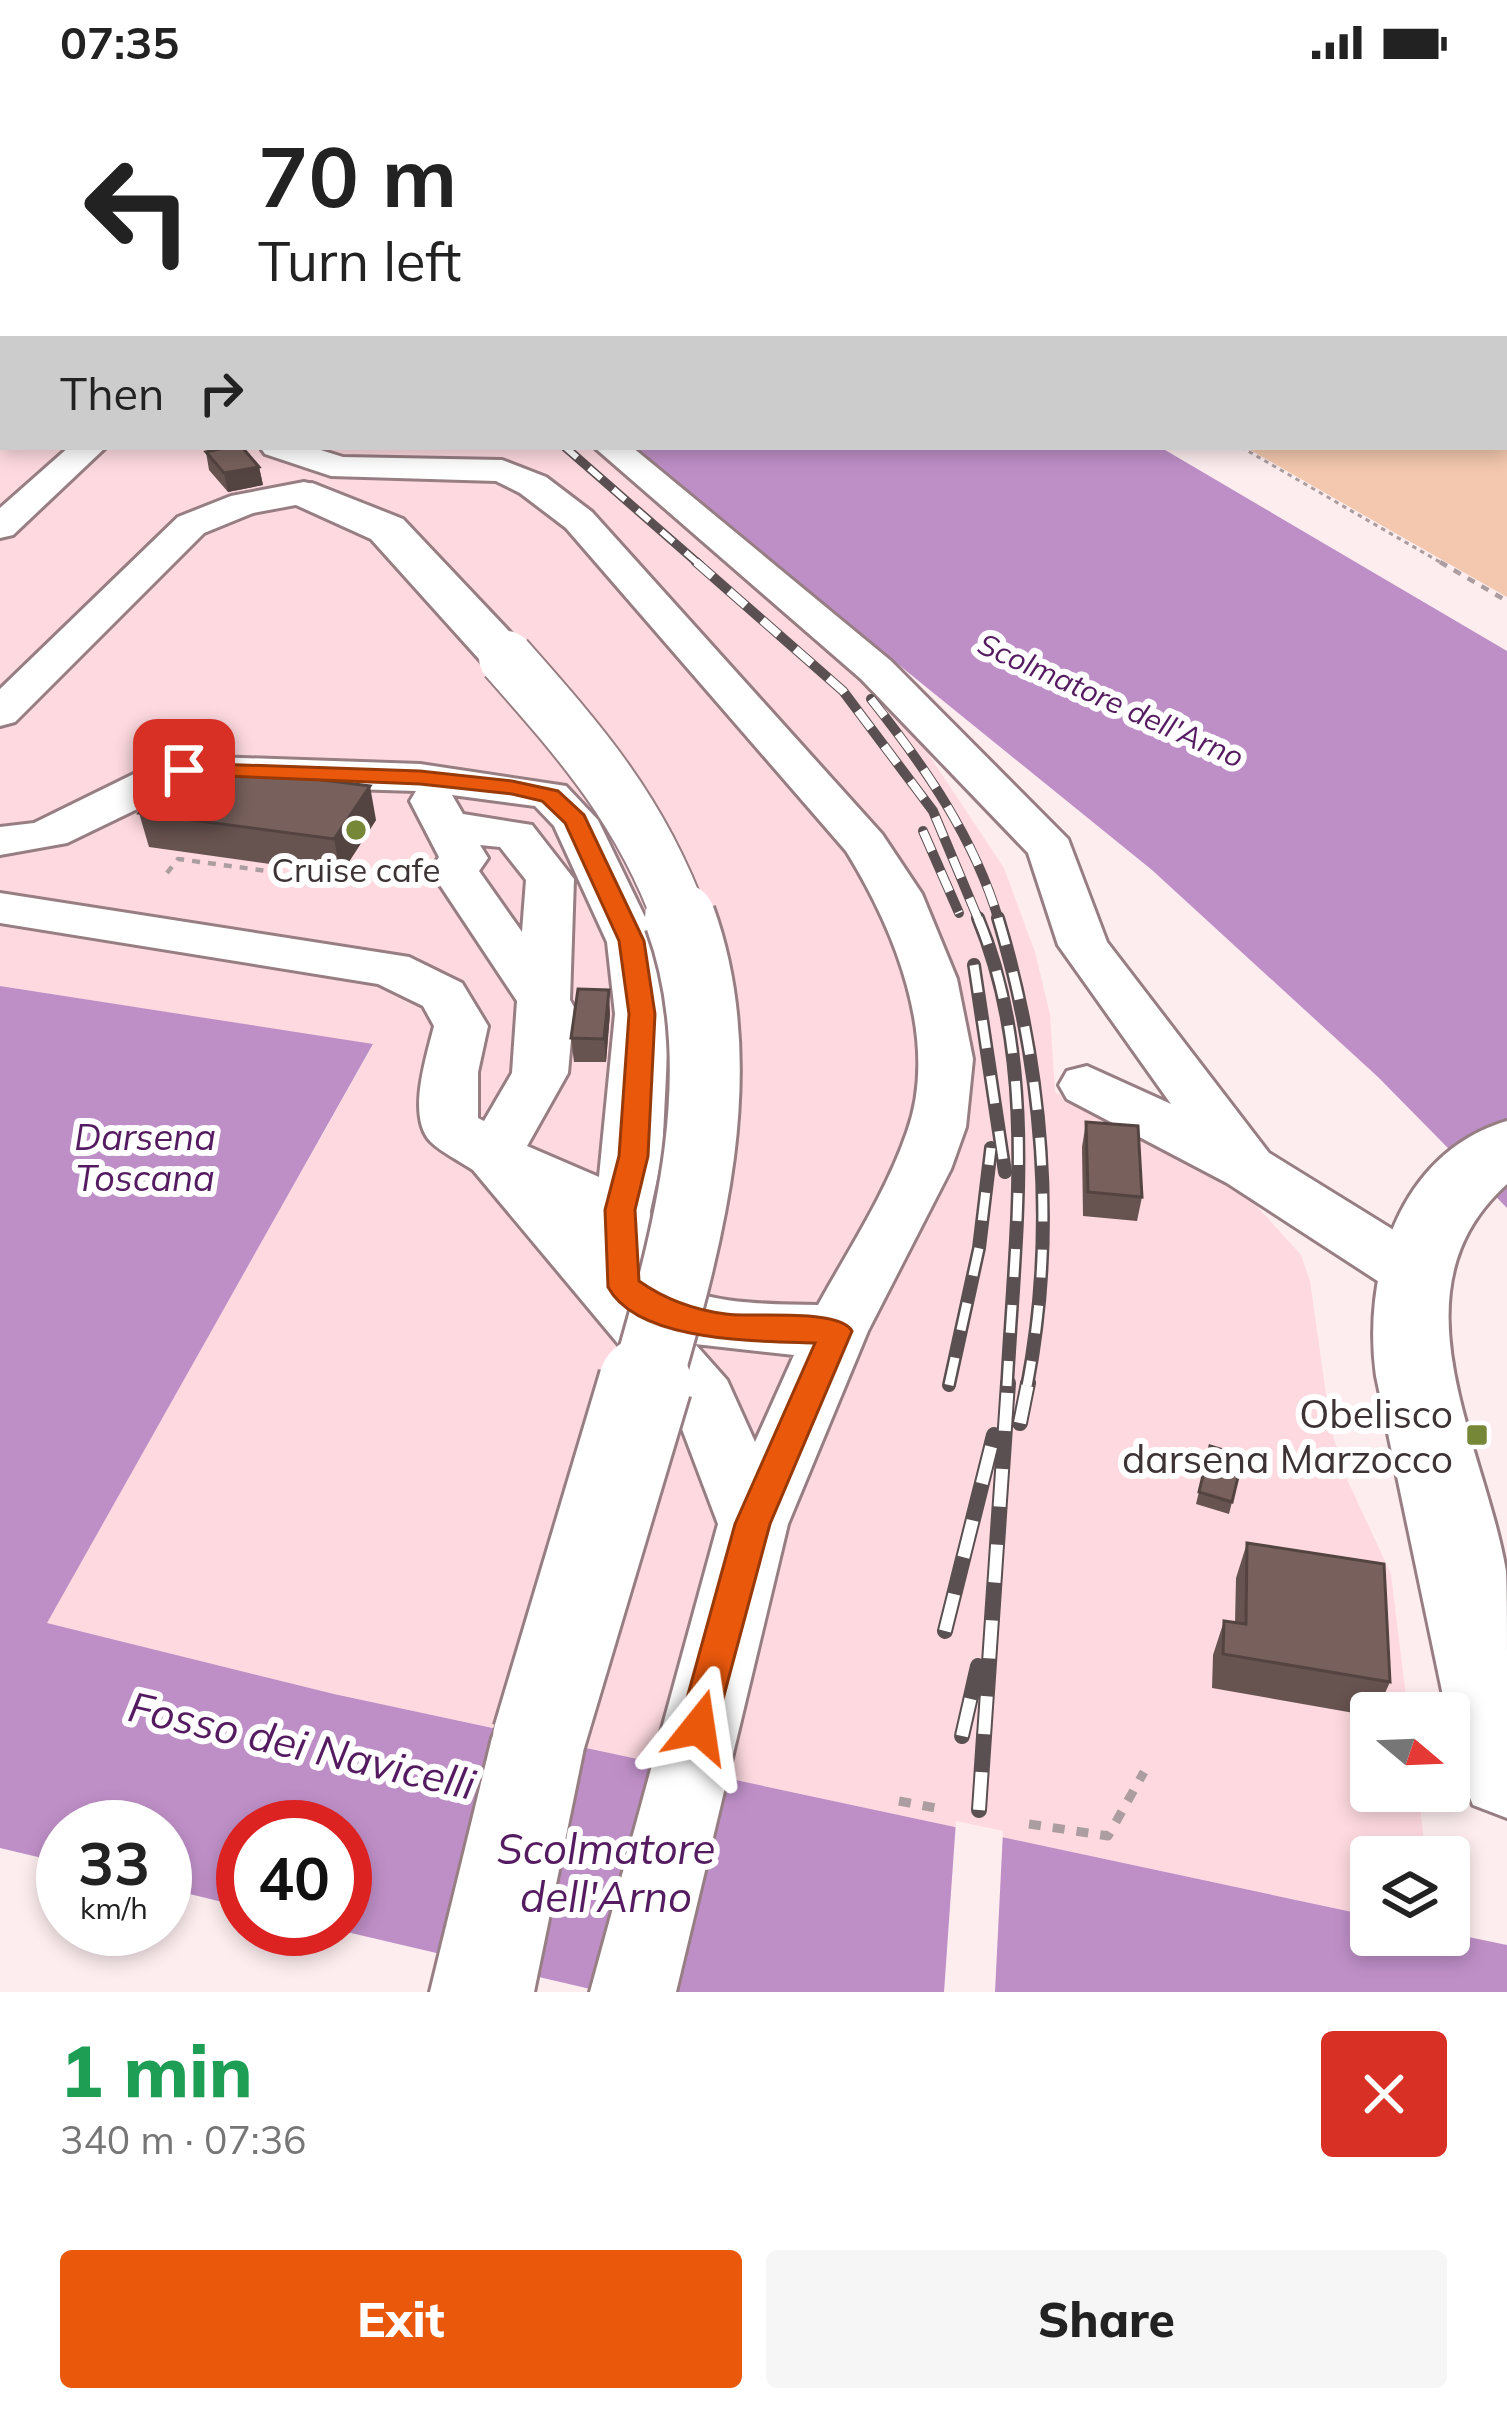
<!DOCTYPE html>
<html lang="en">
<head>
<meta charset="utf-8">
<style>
  body { margin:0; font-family:Mulish,sans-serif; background:#f6f6f6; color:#222; height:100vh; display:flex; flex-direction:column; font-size:45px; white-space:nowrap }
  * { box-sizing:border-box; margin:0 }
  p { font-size:39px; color:#767676 }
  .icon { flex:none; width:66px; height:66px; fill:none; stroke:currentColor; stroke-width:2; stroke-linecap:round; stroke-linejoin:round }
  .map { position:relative; height:1908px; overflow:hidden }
  .sheet { display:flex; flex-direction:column; background:#fff; flex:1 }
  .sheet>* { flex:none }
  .hud { position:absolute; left:0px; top:0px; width:1509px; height:366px; box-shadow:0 6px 18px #0003; background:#fff; color:#222; overflow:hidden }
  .needle { width:78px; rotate:109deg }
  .tools { position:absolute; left:1350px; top:1608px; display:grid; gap:24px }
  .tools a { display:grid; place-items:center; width:120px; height:120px; border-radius:12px; background:#fff; box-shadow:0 6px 18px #0003; font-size:60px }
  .speed { position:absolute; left:36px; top:1716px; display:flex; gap:24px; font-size:60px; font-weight:700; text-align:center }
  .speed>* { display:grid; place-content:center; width:156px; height:156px; border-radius:50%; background:#fff; box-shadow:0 6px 18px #0003; line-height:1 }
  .speed small { font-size:30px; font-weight:400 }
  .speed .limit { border:18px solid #d22; background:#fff; color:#111 }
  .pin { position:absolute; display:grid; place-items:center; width:102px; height:102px; color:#fff; margin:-51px; border-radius:24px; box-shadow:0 6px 18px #0006 }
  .me { position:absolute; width:132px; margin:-66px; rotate:15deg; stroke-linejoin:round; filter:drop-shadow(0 0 9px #0008) }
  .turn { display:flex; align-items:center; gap:42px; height:252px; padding:0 60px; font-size:54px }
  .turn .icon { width:156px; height:156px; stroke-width:2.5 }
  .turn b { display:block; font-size:84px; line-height:102px }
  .then { display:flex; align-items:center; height:114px; padding:0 60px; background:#0003; gap:24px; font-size:45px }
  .round { display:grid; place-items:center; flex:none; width:126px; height:126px; border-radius:12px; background:#f6f6f6 }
  .summary { display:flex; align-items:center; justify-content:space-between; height:204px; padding:0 60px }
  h1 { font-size:72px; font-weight:800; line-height:90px; color:#1e9e55 }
  .button { display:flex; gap:24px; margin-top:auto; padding:24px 60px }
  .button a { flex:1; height:138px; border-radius:12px; background:#ea580c; color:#fff; font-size:48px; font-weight:800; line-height:138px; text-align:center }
  .button a+a { background:#f6f6f6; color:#222 }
  .status { display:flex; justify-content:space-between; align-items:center; height:84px; padding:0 60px; background:#fff; direction:ltr }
  .status svg { height:33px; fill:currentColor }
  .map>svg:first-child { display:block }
  .built { fill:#fedae0 }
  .green { fill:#f3c8ae }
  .water { fill:#be8fc7 }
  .pier { fill:#fdedef }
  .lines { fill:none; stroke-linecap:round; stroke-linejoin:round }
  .minor-casing { stroke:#977e83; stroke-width:6 }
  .major-casing { stroke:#977e83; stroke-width:6 }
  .highway-casing { stroke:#977e83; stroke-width:6 }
  .path-far2 { stroke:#ac9ea0; stroke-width:3; stroke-dasharray:4.5 4.5; stroke-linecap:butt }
  .path-far1 { stroke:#ac9ea0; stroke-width:4.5; stroke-dasharray:8 8; stroke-linecap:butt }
  .path { stroke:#ac9ea0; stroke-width:9; stroke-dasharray:12 12; stroke-linecap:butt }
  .minor { fill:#fff; fill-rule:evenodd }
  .major { fill:#fff; fill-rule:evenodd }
  .highway { fill:#fff; fill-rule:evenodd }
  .rail-far3-casing { stroke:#5a4f51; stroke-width:9 }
  .rail-far2-casing { stroke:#5a4f51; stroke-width:10 }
  .rail-far1-casing { stroke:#5a4f51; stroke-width:14 }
  .rail-casing { stroke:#5a4f51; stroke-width:16 }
  .rail-far3 { stroke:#fff; stroke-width:6; stroke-dasharray:16; stroke-linecap:butt }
  .rail-far2 { stroke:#fff; stroke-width:8; stroke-dasharray:22; stroke-linecap:butt }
  .rail-far1 { stroke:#fff; stroke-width:9; stroke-dasharray:28; stroke-linecap:butt }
  .rail { stroke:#fff; stroke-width:12; stroke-dasharray:38; stroke-linecap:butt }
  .highway-bridge-far2-casing { stroke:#977e83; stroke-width:58; stroke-linecap:butt }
  .highway-bridge-far1-casing { stroke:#977e83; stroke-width:76; stroke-linecap:butt }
  .highway-bridge-casing { stroke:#977e83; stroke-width:98; stroke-linecap:butt }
  .highway-bridge-far2 { stroke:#fff; stroke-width:54 }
  .highway-bridge-far1 { stroke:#fff; stroke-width:70 }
  .highway-bridge { stroke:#fff; stroke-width:92 }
  .wall { fill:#675350 }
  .shaded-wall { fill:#544441 }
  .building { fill:#78615d; stroke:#544441; stroke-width:3 }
  .route { fill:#ea580c; stroke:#983908; stroke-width:3 }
  .poi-dot { fill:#768838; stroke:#fff; stroke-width:4.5 }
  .labels { text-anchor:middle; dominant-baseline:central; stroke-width:12; stroke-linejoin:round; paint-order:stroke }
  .far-water-label { font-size:30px; font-style:italic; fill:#551b60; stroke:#fff }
  .poi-label { font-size:33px; fill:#3d3335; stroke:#fff }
  .water-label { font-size:36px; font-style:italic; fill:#551b60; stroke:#fff }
  .near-poi-label { font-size:39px; fill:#3d3335; stroke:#fff; text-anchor:end }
  .near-water-label { font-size:42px; font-style:italic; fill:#551b60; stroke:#fff }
</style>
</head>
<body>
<div class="status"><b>07:35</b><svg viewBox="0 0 49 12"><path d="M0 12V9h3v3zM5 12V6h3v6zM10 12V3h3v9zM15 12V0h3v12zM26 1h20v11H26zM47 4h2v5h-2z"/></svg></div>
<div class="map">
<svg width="1507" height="1908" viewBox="0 0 1507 1908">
  <rect width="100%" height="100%" fill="#fdedef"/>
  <polygon class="built" points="0,186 3,363 593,363 856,589 919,656 1004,784 1035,868 1050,930 1055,1008 1217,1093 1252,1117 1301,1171 1310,1197 1331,1345 1345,1391 1391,1490 1408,1629 1371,1629 1371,1707 1418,1707 1426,1773 1371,1773 1371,1832 334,1610 46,1539 373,961 0,902"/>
  <polygon class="green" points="1507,118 1507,513 1245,363 1506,363"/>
  <g class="water">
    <polygon points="969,0 1507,0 1507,83 1506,3"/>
    <polygon points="630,363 1160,363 1507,567 1507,1124 1378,993 1152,786"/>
    <polygon points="0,902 373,960 47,1539 334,1610 1371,1832 1371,1851 1449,1849 1507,1861 1507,1908 603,1908 334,1845 345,1845 345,1743 243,1743 243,1823 165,1804 165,1743 63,1743 63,1779 0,1764"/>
  </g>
  <polygon class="pier" points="956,1737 1003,1747 995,1908 944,1908"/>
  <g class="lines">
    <g class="minor-casing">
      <g id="minor">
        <rect x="0" y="175" width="3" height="18"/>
        <rect x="0" y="262" width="3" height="18"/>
        <polygon points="0,326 3,327 3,347 0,346"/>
        <polygon points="69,363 106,363 13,451 0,454 0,424"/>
        <path d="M260,363H311L343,373L502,376L546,393L592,428L882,750L922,810L957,895L973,975L966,1043L951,1085L868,1247L788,1440L676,1908H590L718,1440L676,1329L473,1086C460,1077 442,1069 431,1058C406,1033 427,971 434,942L423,922L378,900L0,839V809L409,873L462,899L488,942L478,988V1034L484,1037L512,989L517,917L430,786L439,773L410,717L416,707L189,700L67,759L0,771V743L34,739L144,685L184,672L420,680L566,702L598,736L657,858L669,930L662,1072L650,1127L654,1191C704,1221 761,1220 818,1221C849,1165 886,1109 907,1048C940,956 895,846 846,767L566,444L520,409L496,397L331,392L265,370ZM452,711L535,722L554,742L607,858L615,930L599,1093L527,1062L568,989L574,923L570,916L574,795L532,741L463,730ZM480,761L500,763L526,796L522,848L479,787L488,774ZM695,1260L794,1271L755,1358L727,1296Z"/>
        <polygon points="594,363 632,363 891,577 1068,755 1107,858 1269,1069 1434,1171 1443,1188 1434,1205 1412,1212 1390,1205 1227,1099 1067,1015 1059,1001 1067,987 1087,982 1171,1020 1058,861 1028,769 861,595"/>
        <polygon points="304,398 317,401 322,409 317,417 253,429 204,449 15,638 0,642 0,605 178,433 231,412"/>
      </g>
    </g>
    <g class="major-casing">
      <path id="major" d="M1507,1037V1100C1388,1207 1484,1358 1506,1487C1507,1513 1507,1543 1507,1569C1507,1624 1507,1679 1507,1734L1473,1721L1459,1688L1376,1292C1362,1192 1398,1069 1507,1037Z"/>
    </g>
    <g class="highway-casing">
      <g id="highway">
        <polygon points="312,399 403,435 524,563 531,574 524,585 506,589 488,585 371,455 296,421 290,412 296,403"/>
        <polygon points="539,1609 572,1622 586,1654 534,1908 430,1908 492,1654 506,1622"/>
      </g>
    </g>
    <polyline class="path-far2" points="1241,363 1445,481"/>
    <g class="path-far1">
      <polyline points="1440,478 1507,517"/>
      <polyline points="167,789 178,775 282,789 273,803"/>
    </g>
    <g class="path">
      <polyline points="899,1717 946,1726"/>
      <polyline points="1029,1740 1108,1752 1144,1688"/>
    </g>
    <use href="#minor" class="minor"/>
    <use href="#major" class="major"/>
    <use href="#highway" class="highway"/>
    <g class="rail-far3-casing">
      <polyline id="rail-far3" points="565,363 700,481"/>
    </g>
    <g class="rail-far2-casing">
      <g id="rail-far2">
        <polyline points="696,478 843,607 933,727 979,837"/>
        <path d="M871,615C925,683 974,753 999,837"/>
        <polyline points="923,747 959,829"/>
      </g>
    </g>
    <g class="rail-far1-casing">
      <g id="rail-far1">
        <path d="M978,834C1039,980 1015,1148 1007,1302"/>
        <path d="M998,834C1043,983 1057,1147 1027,1302"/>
        <polyline points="974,881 1005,1088"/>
        <polyline points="949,1301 979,1164 991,1064"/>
      </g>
    </g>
    <g class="rail-casing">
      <g id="rail">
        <polyline points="1020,1339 1028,1299"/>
        <polyline points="945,1547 994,1351"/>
        <polyline points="962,1652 978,1582"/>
        <polyline points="979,1726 1008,1299"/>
      </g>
    </g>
    <use href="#rail-far3" class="rail-far3"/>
    <use href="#rail-far2" class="rail-far2"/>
    <use href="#rail-far1" class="rail-far1"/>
    <use href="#rail" class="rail"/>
    <g class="highway-bridge-far2-casing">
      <path id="highway-bridge-far2" d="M506,574C582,660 641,727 681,837"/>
    </g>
    <g class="highway-bridge-far1-casing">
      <path id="highway-bridge-far1" d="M645,1302C688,1154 735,985 680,834"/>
    </g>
    <g class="highway-bridge-casing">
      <polyline id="highway-bridge" points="539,1654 645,1299"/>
    </g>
    <use href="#highway-bridge-far2" class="highway-bridge-far2"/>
    <use href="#highway-bridge-far1" class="highway-bridge-far1"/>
    <use href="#highway-bridge" class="highway-bridge"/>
  </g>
  <g class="wall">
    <polygon points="206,368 259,383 263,401 228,408 209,386"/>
    <polygon points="139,729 376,736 341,790 149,763"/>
    <polygon points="610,929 606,978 574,978 571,954"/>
    <polygon points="1086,1038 1142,1113 1137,1137 1083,1132 1082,1063"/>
    <polygon points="1210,1362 1232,1418 1229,1430 1196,1420"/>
    <polygon points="1247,1459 1390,1598 1376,1629 1371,1629 1371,1632 1212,1604 1213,1571 1224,1537 1235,1539 1236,1494"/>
  </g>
  <g class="shaded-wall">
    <polygon points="259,383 263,401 228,408 224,389"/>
    <polygon points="370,702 376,736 341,790 334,755"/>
    <polygon points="609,906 610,929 606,978 604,955"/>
  </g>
  <g class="building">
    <polygon points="228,363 242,363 259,383 224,389 206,368"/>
    <polygon points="181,678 370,702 334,755 139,729"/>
    <polygon points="578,905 609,906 604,955 571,954"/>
    <polygon points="1086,1038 1138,1042 1142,1113 1088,1108"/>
    <polygon points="1210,1362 1243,1372 1232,1418 1199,1408"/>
    <polygon points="1247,1459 1384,1480 1390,1598 1223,1570 1224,1537 1246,1540"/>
  </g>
  <path class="route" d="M184,679L420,687L512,697L558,707L584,731L644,857L655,930L648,1072L635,1126L639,1197C666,1216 694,1226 726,1230C753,1234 840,1224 852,1247L770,1440L712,1656L699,1661L685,1656L679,1643L735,1440L815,1259C760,1257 638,1259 608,1203L605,1126L619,1072L629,930L619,857L565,739L542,717L512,710L420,700L176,690L173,686Z"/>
  <g class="poi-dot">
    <circle cx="356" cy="746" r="12"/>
    <rect x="1465" y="1339" width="24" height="24" rx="6"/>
  </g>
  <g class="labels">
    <g class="far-water-label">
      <text transform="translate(1111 616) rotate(24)">Scolmatore dell'Arno</text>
    </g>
    <g class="poi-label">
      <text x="356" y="785">Cruise cafe</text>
    </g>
    <g class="water-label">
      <text x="145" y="1052">Darsena<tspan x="145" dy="41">Toscana</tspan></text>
    </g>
    <g class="near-poi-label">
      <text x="1453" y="1329">Obelisco<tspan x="1453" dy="45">darsena Marzocco</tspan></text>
    </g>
    <g class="near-water-label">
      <text transform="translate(302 1661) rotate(13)">Fosso dei Navicelli</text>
      <text x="606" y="1764">Scolmatore<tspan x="606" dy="48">dell'Arno</tspan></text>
    </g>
  </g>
</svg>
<div class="tools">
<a><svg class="needle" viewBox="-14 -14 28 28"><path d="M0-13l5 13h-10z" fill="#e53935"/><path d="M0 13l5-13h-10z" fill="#767676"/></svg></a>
<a><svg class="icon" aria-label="layers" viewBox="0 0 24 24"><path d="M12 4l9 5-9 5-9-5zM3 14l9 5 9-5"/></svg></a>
</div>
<div class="speed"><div>33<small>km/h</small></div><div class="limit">40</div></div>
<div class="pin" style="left:184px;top:686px;background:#d93025"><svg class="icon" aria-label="arrive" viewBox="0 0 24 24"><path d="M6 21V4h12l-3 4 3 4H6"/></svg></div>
<svg class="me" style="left:699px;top:1643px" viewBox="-20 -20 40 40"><path d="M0-17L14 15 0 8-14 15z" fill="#ea580c" stroke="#fff" stroke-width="4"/></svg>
<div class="hud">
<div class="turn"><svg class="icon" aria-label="left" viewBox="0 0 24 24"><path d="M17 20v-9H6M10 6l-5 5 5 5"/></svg><div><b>70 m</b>Turn left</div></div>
<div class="then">Then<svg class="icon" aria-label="right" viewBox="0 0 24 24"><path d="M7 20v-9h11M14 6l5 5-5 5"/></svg></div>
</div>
</div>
<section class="sheet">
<div class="summary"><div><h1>1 min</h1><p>340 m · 07:36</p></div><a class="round" style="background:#d93025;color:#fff"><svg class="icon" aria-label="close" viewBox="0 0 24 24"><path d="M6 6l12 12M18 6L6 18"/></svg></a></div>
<div class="button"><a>Exit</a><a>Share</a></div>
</section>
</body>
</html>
